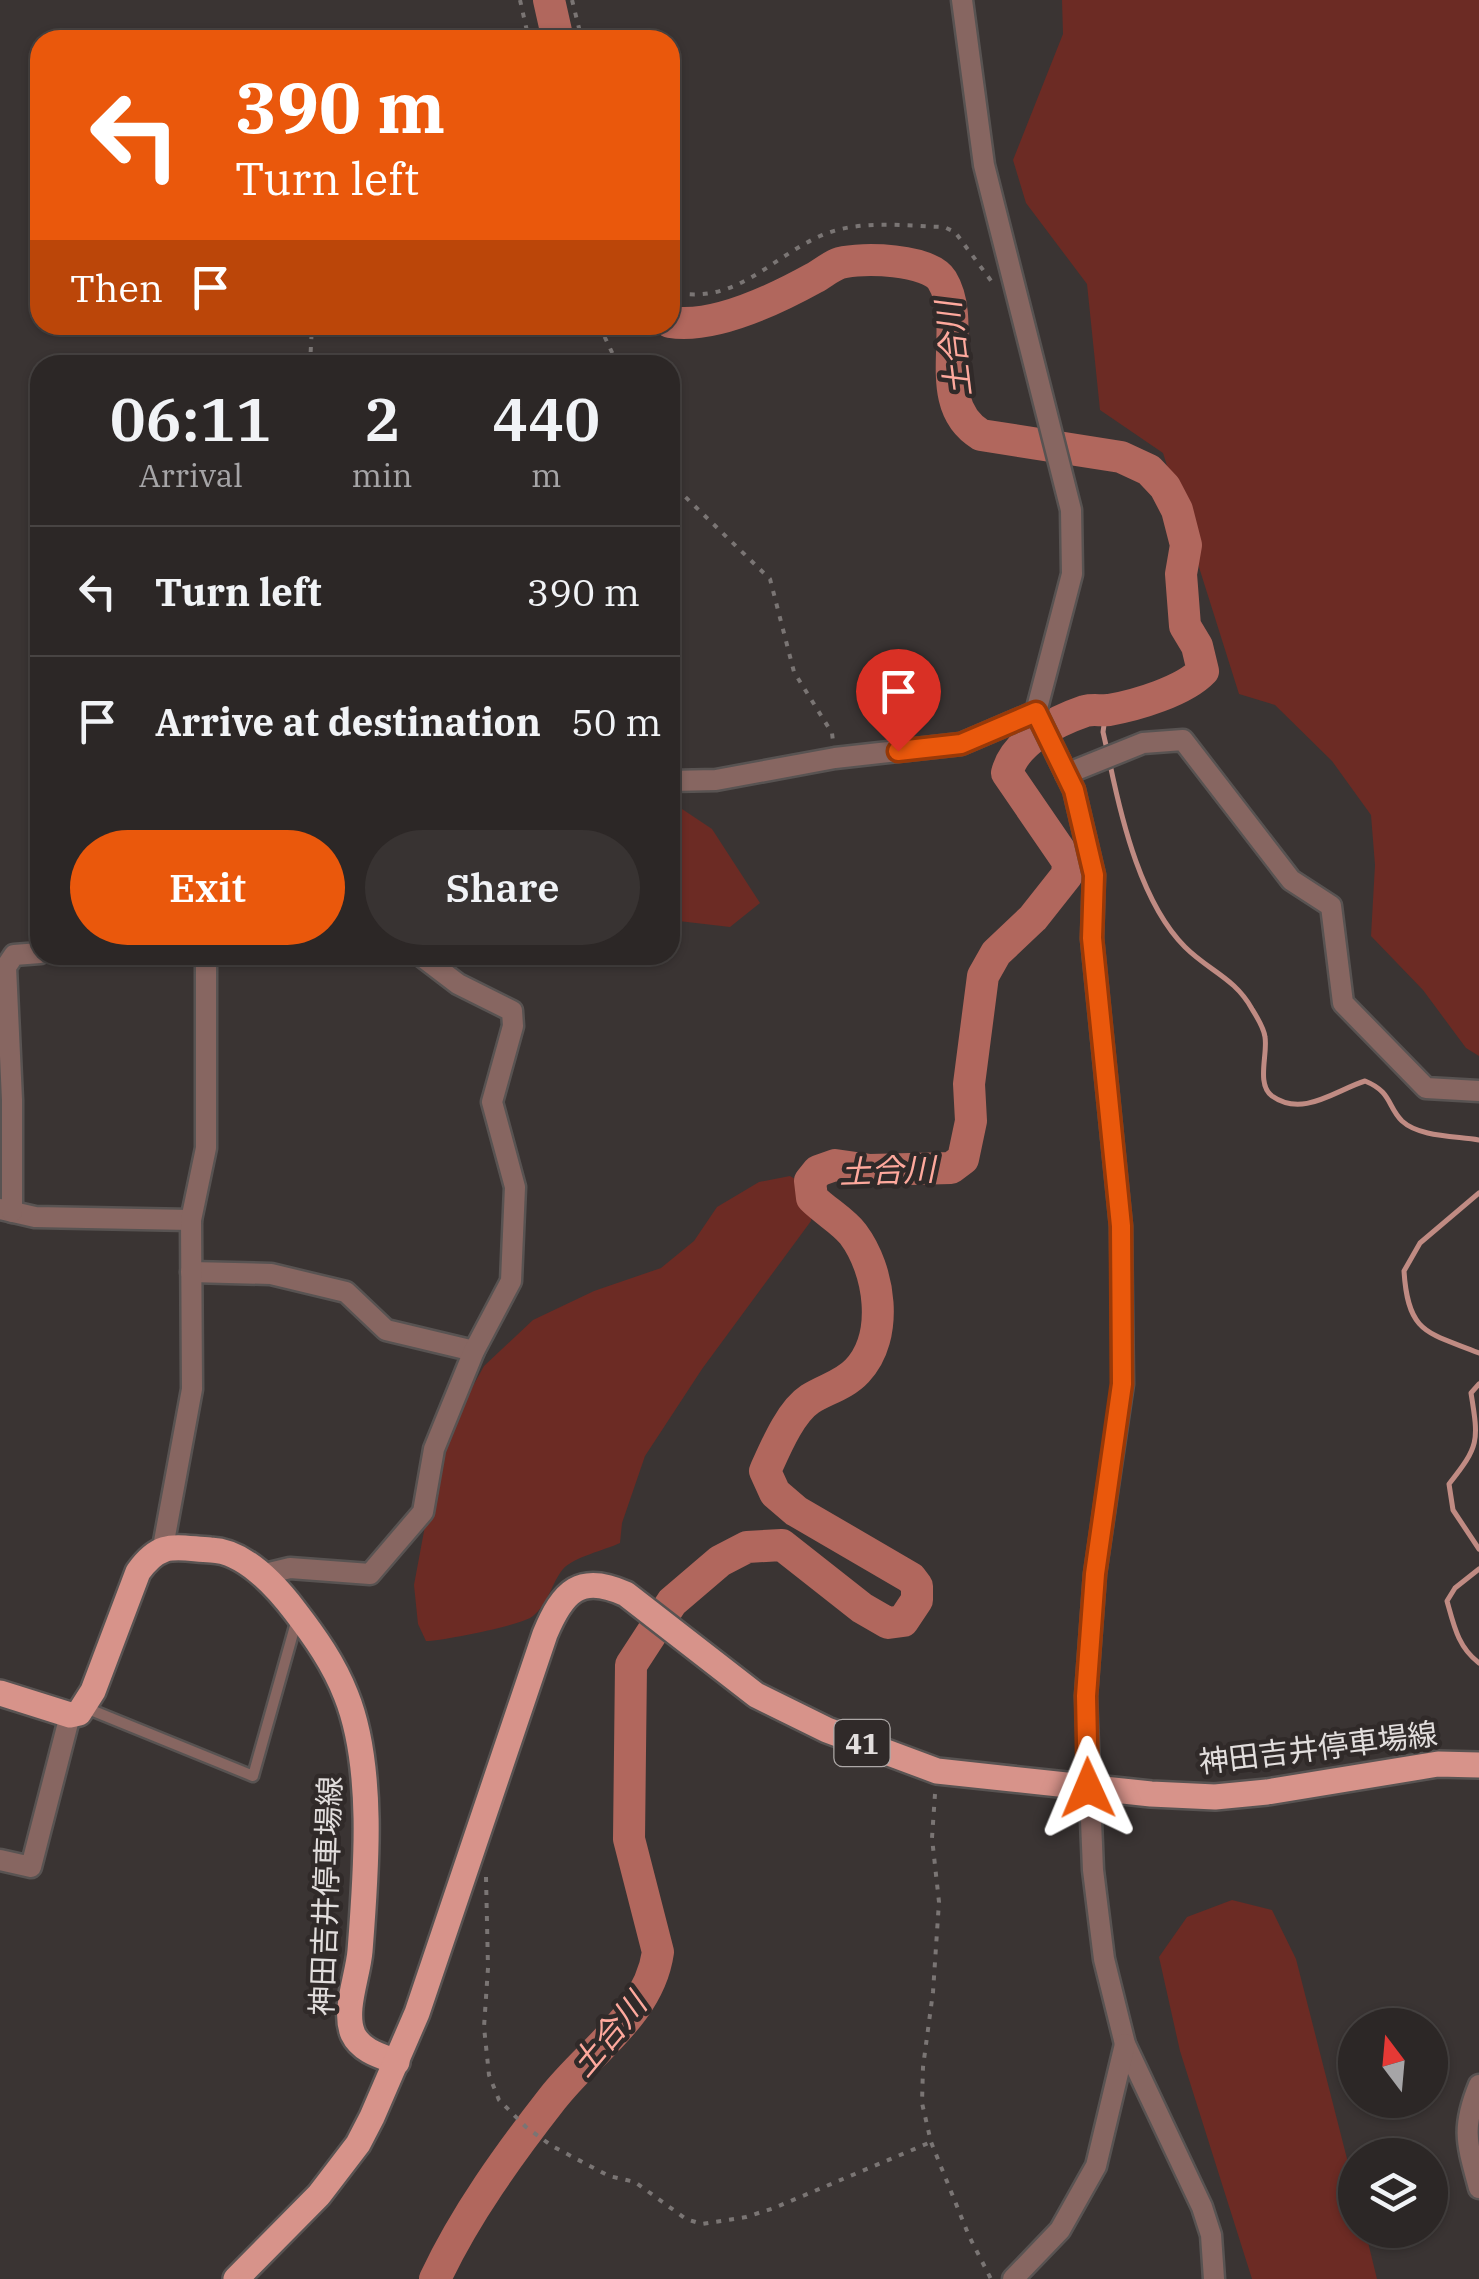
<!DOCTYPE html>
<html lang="en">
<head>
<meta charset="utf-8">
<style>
  body { margin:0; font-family:"IBM Plex Serif","Noto Sans JP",serif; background:#383332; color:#f1f3f6; height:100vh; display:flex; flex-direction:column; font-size:38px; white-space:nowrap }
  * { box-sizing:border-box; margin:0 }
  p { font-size:32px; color:#a6a5a7 }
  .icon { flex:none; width:55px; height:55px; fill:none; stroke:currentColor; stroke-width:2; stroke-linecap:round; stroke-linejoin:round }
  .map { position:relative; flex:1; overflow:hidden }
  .sheet { position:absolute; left:30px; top:355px; width:650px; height:610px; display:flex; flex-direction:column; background:#2c2726; border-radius:30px; box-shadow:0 2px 8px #0004,0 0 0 2px #484443 }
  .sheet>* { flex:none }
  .top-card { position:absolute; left:30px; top:30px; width:650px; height:305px; border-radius:30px; box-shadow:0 2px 8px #0004,0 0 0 2px #484443; background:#ea580c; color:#fff; overflow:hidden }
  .needle { width:65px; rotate:344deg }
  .buttons { position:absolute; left:1338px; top:2008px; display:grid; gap:20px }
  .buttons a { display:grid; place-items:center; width:110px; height:110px; border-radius:50%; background:#2c2726; box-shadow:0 2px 8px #0004,0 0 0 2px #484443; font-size:50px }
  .pin { position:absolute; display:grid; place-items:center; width:85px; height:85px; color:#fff; margin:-102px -42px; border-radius:50% 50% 50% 0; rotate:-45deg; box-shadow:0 0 10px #0007 }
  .pin .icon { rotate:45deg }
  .me { position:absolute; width:110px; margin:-55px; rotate:359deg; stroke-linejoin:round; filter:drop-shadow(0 0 8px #0008) }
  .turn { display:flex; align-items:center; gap:35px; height:210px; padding:0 40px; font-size:45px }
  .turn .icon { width:130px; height:130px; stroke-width:2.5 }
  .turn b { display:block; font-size:70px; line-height:85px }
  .then { display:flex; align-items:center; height:95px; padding:0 40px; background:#0003; gap:20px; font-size:38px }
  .eta { display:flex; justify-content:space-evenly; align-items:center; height:170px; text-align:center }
  .eta b { font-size:60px; font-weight:600; line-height:70px }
  .primary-button { display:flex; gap:20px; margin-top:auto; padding:20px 40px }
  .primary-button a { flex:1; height:115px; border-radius:60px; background:#ea580c; color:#fff; font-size:40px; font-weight:600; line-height:115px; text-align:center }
  .primary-button a+a { background:#383332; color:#f1f3f6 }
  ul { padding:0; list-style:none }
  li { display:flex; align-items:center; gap:30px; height:130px; padding:0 40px; border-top:2px solid #484443 }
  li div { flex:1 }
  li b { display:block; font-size:38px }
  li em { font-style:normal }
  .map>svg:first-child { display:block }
  .green { fill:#6c2b24 }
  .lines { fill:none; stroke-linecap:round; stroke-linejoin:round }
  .stream { stroke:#c08b83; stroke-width:5 }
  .river { stroke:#b1675d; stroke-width:32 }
  .service-casing { stroke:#585352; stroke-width:15 }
  .minor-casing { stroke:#585352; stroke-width:25 }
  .primary-casing { stroke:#585352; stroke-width:30 }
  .path { stroke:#7a7574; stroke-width:4; stroke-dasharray:5 8; stroke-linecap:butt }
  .service { stroke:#876661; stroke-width:10 }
  .minor { stroke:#876661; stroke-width:20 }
  .primary { stroke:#d7938a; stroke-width:25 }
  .route-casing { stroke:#983908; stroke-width:25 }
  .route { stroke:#ea580c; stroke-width:18 }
  .labels { text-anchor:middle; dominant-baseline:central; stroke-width:9; stroke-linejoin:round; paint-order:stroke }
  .shield { fill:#302a29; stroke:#ada8a7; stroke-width:2.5 }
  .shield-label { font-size:28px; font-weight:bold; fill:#e2dedd }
  .street-label { font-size:30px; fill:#e2dedd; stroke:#302a29 }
  .water-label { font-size:32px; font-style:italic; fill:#fea99d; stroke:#302a29 }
</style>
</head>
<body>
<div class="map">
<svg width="1479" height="2279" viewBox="0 0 1479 2279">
  <rect width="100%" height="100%" fill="#3a3433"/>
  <g class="green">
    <polygon points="1062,0 1479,0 1479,1056 1466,1048 1423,990 1371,936 1375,865 1371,815 1332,761 1275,705 1239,694 1163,453 1100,410 1087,284 1026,203 1013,160 1063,34"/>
    <polygon points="670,801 712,829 760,903 730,927 670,920"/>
    <path d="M790,1176L815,1191L811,1221L702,1369L645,1456L622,1523L620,1543C605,1550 574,1557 563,1569C551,1584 549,1603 533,1616C523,1625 442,1641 426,1641L418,1624L414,1585L430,1499L452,1424L484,1366L533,1320L594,1291L661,1268L694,1241L717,1207L759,1182Z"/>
    <polygon points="1232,1900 1272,1910 1296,1959 1355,2190 1355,2230 1365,2230 1377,2279 1252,2279 1180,2051 1159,1957 1187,1917"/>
  </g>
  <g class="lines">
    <g class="stream">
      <polyline points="1106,711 1103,732 1108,754"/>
      <path d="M1110,764C1122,822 1142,904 1185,947C1209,971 1235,978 1252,1009C1257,1017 1264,1028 1265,1037C1268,1054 1256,1084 1272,1096C1303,1118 1336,1090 1365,1081C1392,1092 1387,1106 1402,1121C1419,1137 1456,1136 1479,1140"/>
      <path d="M1479,1193L1420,1243L1404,1271C1408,1334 1427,1332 1479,1353"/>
      <path d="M1479,1384L1471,1393C1479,1442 1479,1446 1449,1484L1453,1510L1479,1549"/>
      <path d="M1479,1569L1455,1588L1447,1601C1454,1626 1458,1647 1479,1663"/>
    </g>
    <g class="river">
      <polyline points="549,0 558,40"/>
      <path d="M435,2279C465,2215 509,2154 552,2099C589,2051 649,2015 658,1952L629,1839L631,1665L672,1602L720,1561L747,1547L782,1545L862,1608L888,1623L903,1621L917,1600V1586L911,1578L796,1511L775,1493L765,1471C775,1449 790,1412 810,1399C826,1389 844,1385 857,1371C890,1336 880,1270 853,1234C843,1221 825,1211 812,1198L810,1181L818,1171L835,1165L870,1170L951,1168L963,1159L971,1121L969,1084L983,976L996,953L1033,918L1067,875L1068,862L1007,773C1015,741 1056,721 1085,711C1093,709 1101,711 1109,710C1137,705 1184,691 1203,671L1197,646L1185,626L1181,574L1186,545L1177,510L1165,487L1149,470L1121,457L981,435C927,402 970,326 942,280C929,259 862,257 840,263C831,266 823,273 814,278C776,299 714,329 670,322"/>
    </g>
    <g class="service-casing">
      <polyline id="service" points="86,1708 253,1776 297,1619"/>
    </g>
    <g class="minor-casing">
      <g id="minor">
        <polyline points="962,0 984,165 1071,510 1072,574 1036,712 1074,790 1094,875 1092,939 1121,1226 1123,1384 1095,1574 1086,1696 1093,1870 1104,1959 1125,2044 1202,2207 1211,2235 1214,2279"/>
        <polyline points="1066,774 1143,743 1183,740 1291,880 1331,906 1343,1003 1426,1088 1479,1091"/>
        <polyline points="670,781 716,780 835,758 961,744 1036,712"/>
        <polyline points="0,1209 35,1217 191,1220"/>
        <polyline points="12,1212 12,1100 6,967 14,955 40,953"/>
        <polyline points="191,1272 271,1274 346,1292 386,1330 474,1351"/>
        <polyline points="163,1547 192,1389 191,1220 206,1148 206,955"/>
        <polyline points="261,1575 290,1568 370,1574 423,1512 434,1449 474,1351 511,1281 515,1187 492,1102 513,1026 512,1011 458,984 420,955"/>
        <polyline points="0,1860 31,1867 70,1715"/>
        <path d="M1479,2085C1461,2129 1467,2143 1479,2188"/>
        <polyline points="1013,2279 1060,2230 1096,2166 1125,2044"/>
      </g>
    </g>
    <g class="primary-casing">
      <g id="primary">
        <path d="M0,1693L70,1715L79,1713L93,1691L138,1572C161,1540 175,1548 211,1550C244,1551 276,1586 295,1611C315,1637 334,1664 346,1695C375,1767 366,1874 360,1951C358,1976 343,2011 353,2034C361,2051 381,2056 397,2062"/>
        <path d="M236,2279L319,2195L358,2144L372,2117L417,2013L545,1634C563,1591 580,1573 626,1594L756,1695L827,1730L937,1771L1151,1794L1215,1797L1267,1792L1438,1764L1479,1765"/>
      </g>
    </g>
    <g class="path">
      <polyline points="520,0 529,40"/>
      <polyline points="572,0 582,40"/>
      <path d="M670,267L678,293C737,303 771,258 820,236C858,219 904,226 944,227L955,232L992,282"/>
      <polyline points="599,325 618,365"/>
      <polyline points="310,365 312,325"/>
      <polyline points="670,477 673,485 770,579 794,672 832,733 833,741"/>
      <polyline points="935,1794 932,1838 939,1902 933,1992 923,2067 922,2103 931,2142 969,2236 991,2279"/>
      <polyline points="486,1877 488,1968 484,2027 489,2075 499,2100 526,2127 552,2146 609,2176 635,2182 686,2219 702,2224 746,2217 774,2208 931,2142"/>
    </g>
    <use href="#service" class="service"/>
    <use href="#minor" class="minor"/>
    <use href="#primary" class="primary"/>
  </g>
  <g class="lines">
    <g class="route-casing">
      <polyline id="route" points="898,751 961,744 1036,712 1074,790 1094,875 1092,938 1121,1226 1122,1384 1095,1574 1086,1696 1088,1788"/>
    </g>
    <use href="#route" class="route"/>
  </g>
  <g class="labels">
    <rect class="shield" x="834.5" y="1720" width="55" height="46" rx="8"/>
    <g class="shield-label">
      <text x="862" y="1743">41</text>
    </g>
    <g class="street-label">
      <text transform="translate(1318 1747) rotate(-7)">神田吉井停車場線</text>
      <text transform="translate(325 1896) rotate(-88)">神田吉井停車場線</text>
    </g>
    <g class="water-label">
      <text transform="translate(953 349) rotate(-97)">土合川</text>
      <text transform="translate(887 1170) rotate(-2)">土合川</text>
      <text transform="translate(608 2034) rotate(-50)">土合川</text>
    </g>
  </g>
</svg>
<div class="buttons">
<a><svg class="needle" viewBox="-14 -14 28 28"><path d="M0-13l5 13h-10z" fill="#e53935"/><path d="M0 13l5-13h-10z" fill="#a6a5a7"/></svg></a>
<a><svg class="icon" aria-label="layers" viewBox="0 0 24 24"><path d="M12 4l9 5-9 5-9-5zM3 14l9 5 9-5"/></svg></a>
</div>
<div class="pin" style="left:898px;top:751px;background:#d93025"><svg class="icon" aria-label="arrive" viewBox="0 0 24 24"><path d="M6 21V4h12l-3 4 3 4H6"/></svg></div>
<svg class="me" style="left:1088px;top:1788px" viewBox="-20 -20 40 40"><path d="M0-17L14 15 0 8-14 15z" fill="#ea580c" stroke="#fff" stroke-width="4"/></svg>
<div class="top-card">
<div class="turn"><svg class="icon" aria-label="left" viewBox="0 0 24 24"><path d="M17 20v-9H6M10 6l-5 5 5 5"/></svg><div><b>390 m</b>Turn left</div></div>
<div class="then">Then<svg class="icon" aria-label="arrive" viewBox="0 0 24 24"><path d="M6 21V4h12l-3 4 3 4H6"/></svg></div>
</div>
<section class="sheet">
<div class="eta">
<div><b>06:11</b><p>Arrival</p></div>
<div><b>2</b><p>min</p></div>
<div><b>440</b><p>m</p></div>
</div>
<ul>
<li><svg class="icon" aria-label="left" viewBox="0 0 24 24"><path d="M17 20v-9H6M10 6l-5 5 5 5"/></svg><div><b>Turn left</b></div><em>390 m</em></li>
<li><svg class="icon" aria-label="arrive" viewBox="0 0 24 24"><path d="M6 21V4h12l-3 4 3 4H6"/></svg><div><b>Arrive at destination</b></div><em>50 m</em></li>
</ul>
<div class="primary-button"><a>Exit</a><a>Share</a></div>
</section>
</div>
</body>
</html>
